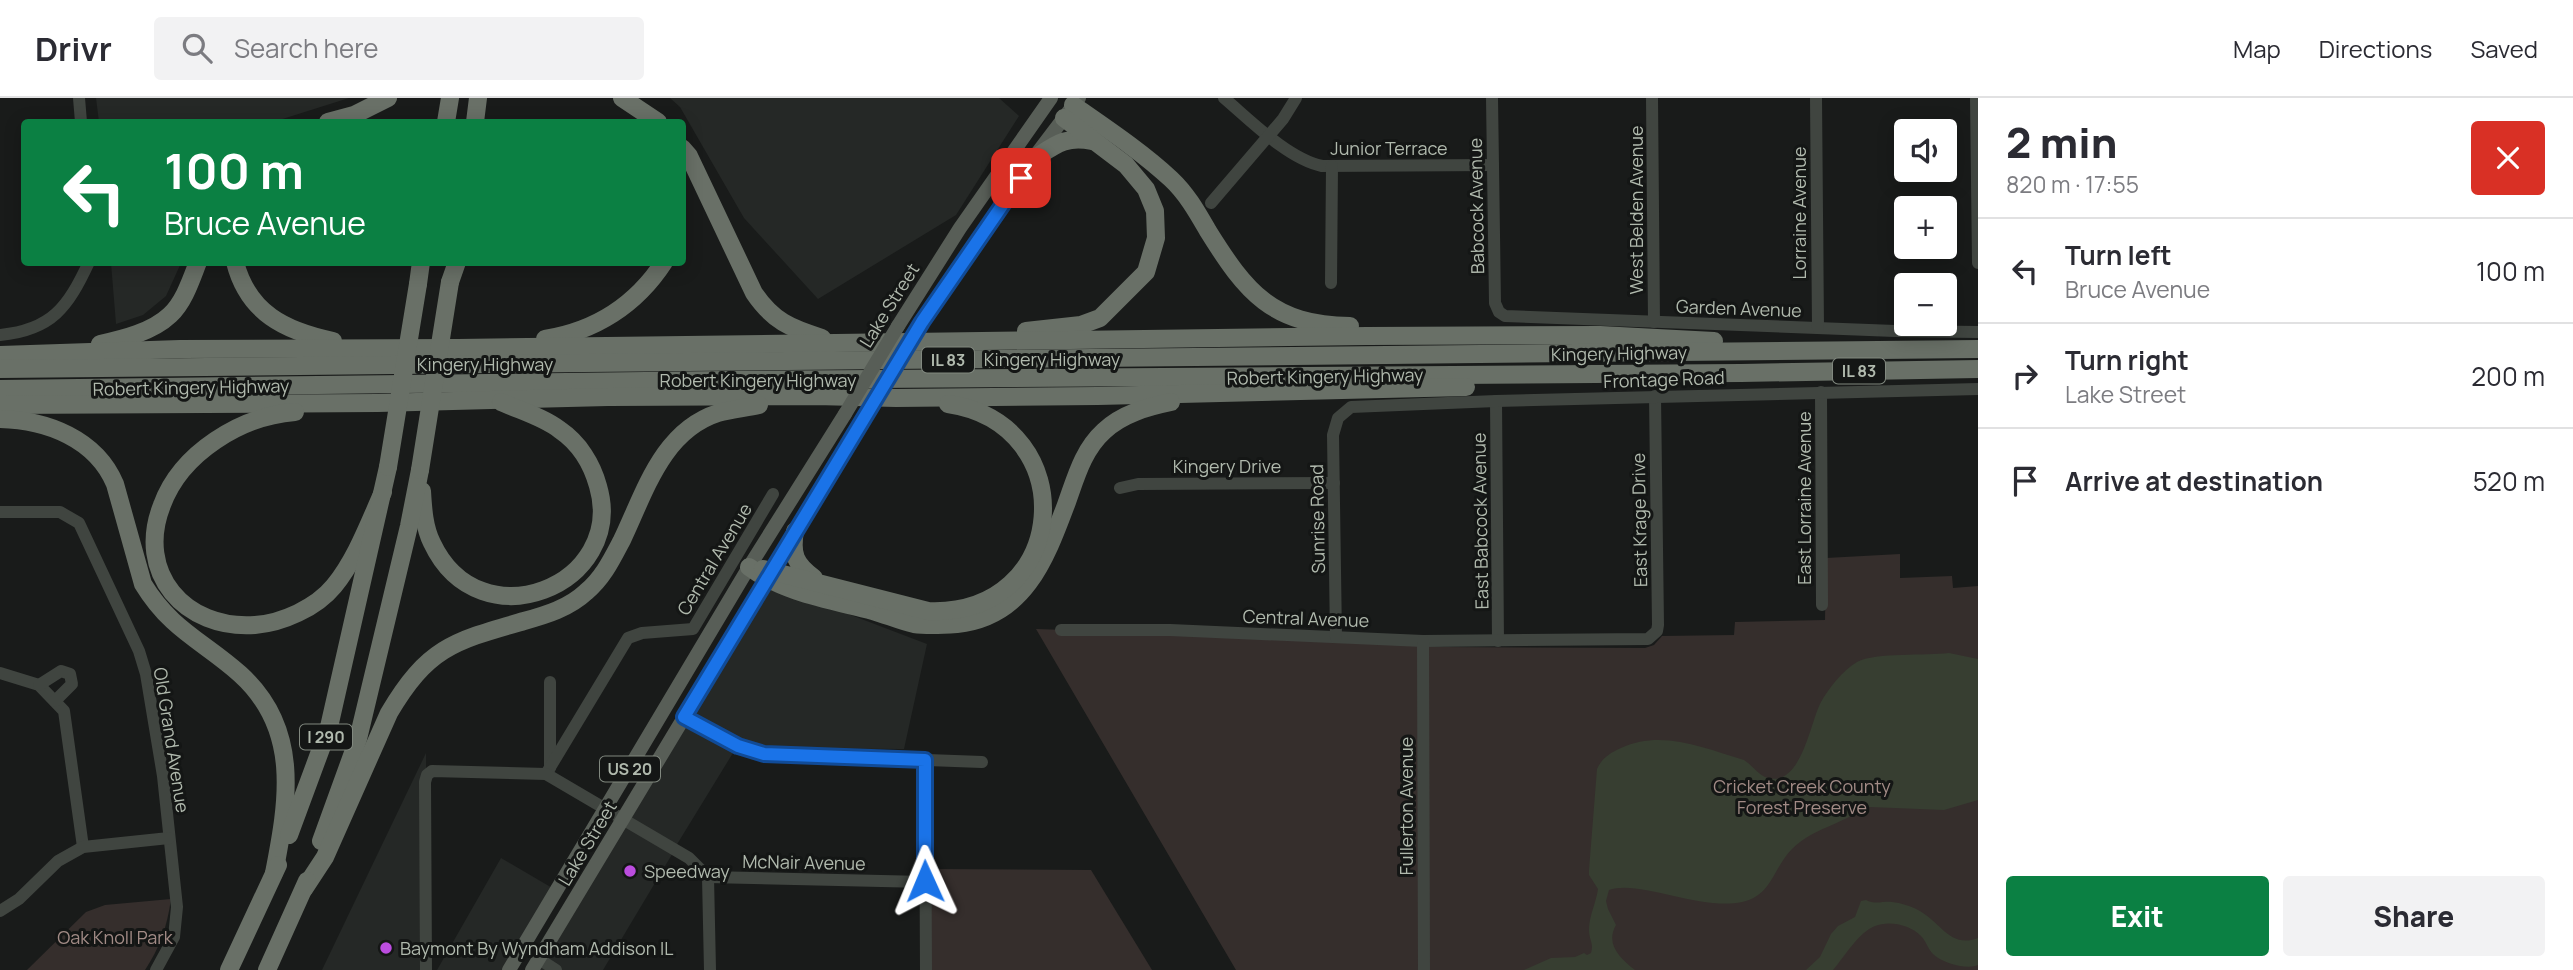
<!DOCTYPE html>
<html lang="en">
<head>
<meta charset="utf-8">
<style>
  body { margin:0; font-family:Manrope,sans-serif; background:#f2f2f3; color:#2b2b33; height:100vh; display:flex; flex-direction:column; font-size:26px; white-space:nowrap }
  * { box-sizing:border-box; margin:0 }
  p { font-size:23px; color:#7c7c81 }
  .icon { flex:none; width:38px; height:38px; fill:none; stroke:currentColor; stroke-width:2; stroke-linecap:round; stroke-linejoin:round }
  .map { position:relative; flex:1; overflow:hidden }
  .details { display:flex; flex-direction:column; background:#fff; width:595px }
  .details>* { flex:none }
  .guide { position:absolute; left:21px; top:21px; width:665px; height:147px; border-radius:7px; box-shadow:0 4px 18px #0003; background:#0b8043; color:#fff; overflow:hidden }
  .fabs { position:absolute; left:1894px; top:21px; display:grid; gap:14px }
  .fabs a { display:grid; place-items:center; width:63px; height:63px; border-radius:7px; background:#fff; box-shadow:0 4px 18px #0003; font-size:35px }
  .pin { position:absolute; display:grid; place-items:center; width:60px; height:60px; color:#fff; margin:-30px; border-radius:14px; box-shadow:0 4px 10px #0006 }
  .me { position:absolute; width:77px; margin:-38px; rotate:359deg; stroke-linejoin:round; filter:drop-shadow(0 0 5px #0008) }
  .turn { display:flex; align-items:center; gap:24px; height:147px; padding:0 28px; font-size:32px }
  .turn .icon { width:91px; height:91px; stroke-width:2.5 }
  .turn b { display:block; font-size:49px; line-height:60px }
  .round { display:grid; place-items:center; flex:none; width:74px; height:74px; border-radius:7px; background:#f2f2f3 }
  .head { display:flex; align-items:center; justify-content:space-between; height:119px; padding:0 28px }
  h1 { font-size:42px; font-weight:800; line-height:52px }
  .button { display:flex; gap:14px; margin-top:auto; padding:14px 28px }
  .button a { flex:1; height:80px; border-radius:7px; background:#0b8043; color:#fff; font-size:28px; font-weight:800; line-height:80px; text-align:center }
  .button a+a { background:#f2f2f3; color:#2b2b33 }
  ul { padding:0; list-style:none }
  li { display:flex; align-items:center; gap:21px; height:105px; padding:0 28px; border-top:2px solid #e1e1e2 }
  li div { flex:1 }
  li b { display:block; font-size:26px }
  li em { font-style:normal }
  header { display:flex; align-items:center; gap:42px; box-sizing:border-box; height:98px; padding:0 35px; background:#fff; border-bottom:2px solid #e1e1e2 }
  header strong { font-size:33px }
  nav { display:flex; gap:38px; margin-inline-start:auto; font-size:24px }
  .search { width:490px; height:63px; background:#f2f2f3; display:flex; align-items:center; gap:18px; box-sizing:border-box; padding:0 24px; border-radius:7px; color:#7c7c81; font-size:26px }
  main { display:flex; flex:1; min-height:0 }
  .map>svg:first-child { display:block }
  .built { fill:#252826 }
  .green { fill:#352e2c }
  .water { fill:#373e31 }
  .lines { fill:none; stroke-linecap:round; stroke-linejoin:round }
  .minor { stroke:#404540; stroke-width:12 }
  .major { stroke:#585e57; stroke-width:14 }
  .highway { stroke:#697067; stroke-width:18 }
  .major-bridge { stroke:#585e57; stroke-width:14 }
  .highway-bridge { stroke:#697067; stroke-width:18 }
  .route-casing { stroke:#114b97; stroke-width:18 }
  .route { stroke:#1a73e8; stroke-width:12 }
  .poi-dot { fill:#bc4ddf; stroke:#141615; stroke-width:2.5 }
  .labels { text-anchor:middle; dominant-baseline:central; stroke-width:6; stroke-linejoin:round; paint-order:stroke }
  .shield { fill:#141615; stroke:#81887f; stroke-width:2 }
  .shield-label { font-size:16px; font-weight:bold; fill:#b0b9ad }
  .street-label { font-size:18px; fill:#b0b9ad; stroke:#141615 }
  .park-label { font-size:18px; fill:#a28b86; stroke:#141615 }
  .poi-label { font-size:18px; fill:#b0b9ad; stroke:#141615; text-anchor:start }
</style>
</head>
<body>
<header>
<strong>Drivr</strong>
<div class="search"><svg class="icon" aria-label="search" viewBox="0 0 24 24"><circle cx="10" cy="10" r="6"/><path d="M15 15l6 6"/></svg>Search here</div>
<nav><a>Map</a><a>Directions</a><a>Saved</a></nav>
</header>
<main>
<div class="map">
<svg width="1978" height="872" viewBox="0 0 1978 872">
  <rect width="100%" height="100%" fill="#191b1a"/>
  <g class="built">
    <polygon points="96,0 349,0 273,24 99,24"/>
    <polygon points="670,0 999,0 1019,18 956,117 818,201 744,120 680,9"/>
    <polygon points="111,165 111,164 181,165 166,198 143,217 116,226"/>
    <polygon points="767,485 927,546 904,651 736,650 676,748 627,721"/>
    <polygon points="426,655 427,872 322,872"/>
    <polygon points="625,725 674,753 603,872 535,872"/>
    <polygon points="501,760 554,791 505,872 437,872"/>
  </g>
  <g class="green">
    <polygon points="1900,456 1900,480 1952,478 1953,490 1978,488 1978,872 1236,872 1036,531 1275,539 1444,549 1645,550 1654,547 1662,538 1734,537 1735,524 1825,522 1826,460"/>
    <polygon points="928,771 1091,772 1152,872 930,872"/>
    <path d="M171,801C167,829 160,849 145,872H27L86,814L105,807Z"/>
  </g>
  <g class="water">
    <path d="M1949,555L1978,561V702L1944,712L1870,709L1862,711C1840,727 1812,731 1792,751C1773,770 1772,798 1742,804C1701,813 1638,781 1609,792L1606,803L1608,811L1616,827C1605,846 1620,860 1635,872H1524L1551,860L1575,859L1584,855L1587,857L1591,855C1594,845 1589,842 1589,832C1589,818 1596,805 1598,791L1589,777V772L1597,671C1602,660 1610,655 1621,650C1662,631 1704,650 1744,662C1752,667 1758,676 1765,679C1801,693 1810,624 1821,604C1829,590 1843,572 1857,564C1876,554 1926,558 1949,555Z"/>
    <path d="M1866,802C1875,807 1883,803 1892,804C1901,805 1911,808 1918,812C1941,824 1950,851 1978,840V867C1967,872 1942,865 1933,856C1928,851 1926,843 1921,838C1911,827 1889,822 1875,828C1858,835 1845,858 1833,872H1806L1820,859L1831,836L1838,828L1855,819L1861,803Z"/>
  </g>
  <g class="lines">
    <g class="minor">
      <polyline points="79,0 81,24"/>
      <path d="M1224,0C1250,22 1288,61 1322,68L1493,67"/>
      <polyline points="1492,0 1495,205 1499,214 1505,218 1895,233 1978,234"/>
      <polyline points="1652,0 1654,224"/>
      <polyline points="1816,0 1818,230"/>
      <polyline points="1976,0 1978,165"/>
      <polyline points="1211,105 1283,21 1296,0"/>
      <polyline points="1331,185 1332,68"/>
      <path d="M0,237C52,232 68,209 89,164"/>
      <polyline points="1821,294 1822,507"/>
      <polyline points="1496,303 1498,543"/>
      <polyline points="1120,390 1138,386 1334,385"/>
      <polyline points="0,414 60,414 79,425 139,553 146,576 163,678 177,809 174,839 156,872"/>
      <polyline points="1061,532 1170,532 1423,543 1648,541 1657,533 1658,527 1655,298"/>
      <polyline points="1336,539 1333,337 1338,320 1351,309 1496,303 1978,291"/>
      <polyline points="1423,543 1424,872"/>
      <polyline points="0,575 39,587 64,613 83,749"/>
      <polyline points="39,587 61,573 70,576 72,586 55,603"/>
      <polyline points="684,619 738,648 764,656 982,664"/>
      <polyline points="925,662 926,872"/>
      <polyline points="550,670 550,584"/>
      <polyline points="546,676 628,540 642,535 693,531 773,396"/>
      <polyline points="708,779 710,872"/>
      <polyline points="0,813 19,801 58,763 83,749 169,740"/>
      <polyline points="539,861 556,872"/>
      <polyline points="426,872 425,684 427,677 432,673 546,676 689,760 708,779 925,784"/>
    </g>
    <g class="major">
      <polyline points="922,224 1032,62 1079,0"/>
      <polyline points="898,228 960,130 1051,0"/>
      <polyline points="509,872 749,469 845,316"/>
      <polyline points="532,872 866,317"/>
    </g>
    <g class="highway">
      <polyline points="622,0 658,24"/>
      <path d="M1073,7C1106,30 1142,54 1171,81C1187,96 1197,114 1208,133C1246,194 1272,227 1350,228"/>
      <polyline points="328,24 354,17 388,0"/>
      <polyline points="446,24 450,0"/>
      <polyline points="475,24 478,0"/>
      <path d="M682,50L689,58L754,195C773,223 790,230 822,240"/>
      <path d="M1032,62C1054,48 1065,37 1092,43"/>
      <path d="M235,164C248,215 285,233 333,243"/>
      <polyline points="450,184 457,164"/>
      <polyline points="418,186 421,164"/>
      <polyline points="1026,233 1081,227 1100,220 1146,174 1156,140 1155,113 1146,91 1126,67 1064,20"/>
      <path d="M545,241C595,233 636,207 664,164"/>
      <path d="M100,246C123,241 152,234 170,217C184,204 191,182 198,164"/>
      <polyline points="0,257 180,251 458,250 1367,238 1600,237 1714,243"/>
      <polyline points="0,271 1978,251"/>
      <polyline points="0,291 724,282 1741,275 1978,271"/>
      <polyline points="0,307 378,305 608,299 816,298 896,300 1098,298 1466,289"/>
      <path d="M295,314C241,318 181,355 162,407C135,475 185,532 255,527C282,525 316,510 334,488C356,461 369,425 383,394"/>
      <path d="M0,321C47,322 96,341 115,386L143,486C171,532 203,543 240,576C301,631 288,703 274,775"/>
      <path d="M422,393C423,410 424,429 432,445C480,547 627,487 598,388C592,366 579,345 560,332C543,319 521,313 501,304"/>
      <path d="M795,433C791,456 795,466 814,480"/>
      <path d="M749,469C784,495 831,502 873,513C887,517 900,523 914,526C928,528 943,527 957,526C1025,519 1046,460 1067,404C1076,379 1083,352 1104,333C1122,316 1147,309 1171,304"/>
      <path d="M763,471L928,513C1071,519 1084,326 948,306"/>
      <polyline points="289,737 329,629 388,369"/>
      <polyline points="321,743 358,641 409,428 420,372"/>
      <path d="M304,791L325,759L389,615C428,549 454,543 524,523C546,517 569,510 586,494C603,480 612,461 622,442C645,394 662,333 718,315C731,311 746,310 759,307"/>
      <polyline points="229,872 278,767"/>
      <polyline points="267,872 307,783"/>
    </g>
    <g class="major-bridge">
      <polyline points="845,316 898,228"/>
      <polyline points="866,317 922,224"/>
    </g>
    <g class="highway-bridge">
      <polyline points="388,369 418,186"/>
      <polyline points="420,372 450,184"/>
    </g>
  </g>
  <g class="lines">
    <g class="route-casing">
      <polyline id="route" points="925,783 925,662 764,656 738,648 684,619 922,224 1021,80"/>
    </g>
    <use href="#route" class="route"/>
  </g>
  <g class="poi-dot">
    <circle cx="630" cy="773" r="7"/>
    <circle cx="386" cy="850" r="7"/>
  </g>
  <g class="labels">
    <g class="shield">
      <rect x="922" y="249.5" width="52" height="25" rx="5"/>
      <rect x="1833" y="260.5" width="52" height="25" rx="5"/>
      <rect x="300" y="626.5" width="52" height="25" rx="5"/>
      <rect x="600" y="658.5" width="60" height="25" rx="5"/>
    </g>
    <g class="shield-label">
      <text x="948" y="262">IL 83</text>
      <text x="1859" y="273">IL 83</text>
      <text x="326" y="639">I 290</text>
      <text x="630" y="671">US 20</text>
    </g>
    <g class="street-label">
      <text x="1389" y="50">Junior Terrace</text>
      <text transform="translate(1476 108) rotate(-91)">Babcock Avenue</text>
      <text transform="translate(1636 112) rotate(-90)">West Belden Avenue</text>
      <text transform="translate(1799 115) rotate(-90)">Lorraine Avenue</text>
      <text transform="translate(889 207) rotate(-58)">Lake Street</text>
      <text transform="translate(1739 210) rotate(2)">Garden Avenue</text>
      <text transform="translate(1619 255) rotate(-1)">Kingery Highway</text>
      <text x="1052" y="261">Kingery Highway</text>
      <text x="485" y="266">Kingery Highway</text>
      <text transform="translate(1325 278) rotate(-1)">Robert Kingery Highway</text>
      <text transform="translate(1664 281) rotate(-2)">Frontage Road</text>
      <text x="758" y="282">Robert Kingery Highway</text>
      <text transform="translate(191 289) rotate(-1)">Robert Kingery Highway</text>
      <text x="1227" y="368">Kingery Drive</text>
      <text transform="translate(1804 400) rotate(-90)">East Lorraine Avenue</text>
      <text transform="translate(1317 421) rotate(-91)">Sunrise Road</text>
      <text transform="translate(1639 422) rotate(-91)">East Krage Drive</text>
      <text transform="translate(1480 423) rotate(-91)">East Babcock Avenue</text>
      <text transform="translate(714 461) rotate(-59)">Central Avenue</text>
      <text transform="translate(1306 520) rotate(2)">Central Avenue</text>
      <text transform="translate(172 642) rotate(81)">Old Grand Avenue</text>
      <text transform="translate(1406 708) rotate(-90)">Fullerton Avenue</text>
      <text transform="translate(587 745) rotate(-59)">Lake Street</text>
      <text transform="translate(804 764) rotate(1)">McNair Avenue</text>
    </g>
    <g class="park-label">
      <text x="1802" y="688">Cricket Creek County<tspan x="1802" dy="21">Forest Preserve</tspan></text>
      <text x="115" y="839">Oak Knoll Park</text>
    </g>
    <g class="poi-label">
      <text x="644" y="773">Speedway</text>
      <text x="400" y="850">Baymont By Wyndham Addison IL</text>
    </g>
  </g>
</svg>
<div class="fabs">
<a><svg class="icon" aria-label="sound" viewBox="0 0 24 24"><path d="M4 9h4l5-4v14l-5-4H4zM17 9q2 3 0 6"/></svg></a>
<a>+</a>
<a>−</a>
</div>
<div class="pin" style="left:1021px;top:80px;background:#d93025"><svg class="icon" aria-label="arrive" viewBox="0 0 24 24"><path d="M6 21V4h12l-3 4 3 4H6"/></svg></div>
<svg class="me" style="left:925px;top:783px" viewBox="-20 -20 40 40"><path d="M0-17L14 15 0 8-14 15z" fill="#1a73e8" stroke="#fff" stroke-width="4"/></svg>
<div class="guide">
<div class="turn"><svg class="icon" aria-label="left" viewBox="0 0 24 24"><path d="M17 20v-9H6M10 6l-5 5 5 5"/></svg><div><b>100 m</b>Bruce Avenue</div></div>
</div>
</div>
<section class="details">
<div class="head"><div><h1>2 min</h1><p>820 m · 17:55</p></div><a class="round" style="background:#d93025;color:#fff"><svg class="icon" aria-label="close" viewBox="0 0 24 24"><path d="M6 6l12 12M18 6L6 18"/></svg></a></div>
<ul>
<li><svg class="icon" aria-label="left" viewBox="0 0 24 24"><path d="M17 20v-9H6M10 6l-5 5 5 5"/></svg><div><b>Turn left</b><p>Bruce Avenue</p></div><em>100 m</em></li>
<li><svg class="icon" aria-label="right" viewBox="0 0 24 24"><path d="M7 20v-9h11M14 6l5 5-5 5"/></svg><div><b>Turn right</b><p>Lake Street</p></div><em>200 m</em></li>
<li><svg class="icon" aria-label="arrive" viewBox="0 0 24 24"><path d="M6 21V4h12l-3 4 3 4H6"/></svg><div><b>Arrive at destination</b></div><em>520 m</em></li>
</ul>
<div class="button"><a>Exit</a><a>Share</a></div>
</section>
</main>
</body>
</html>
